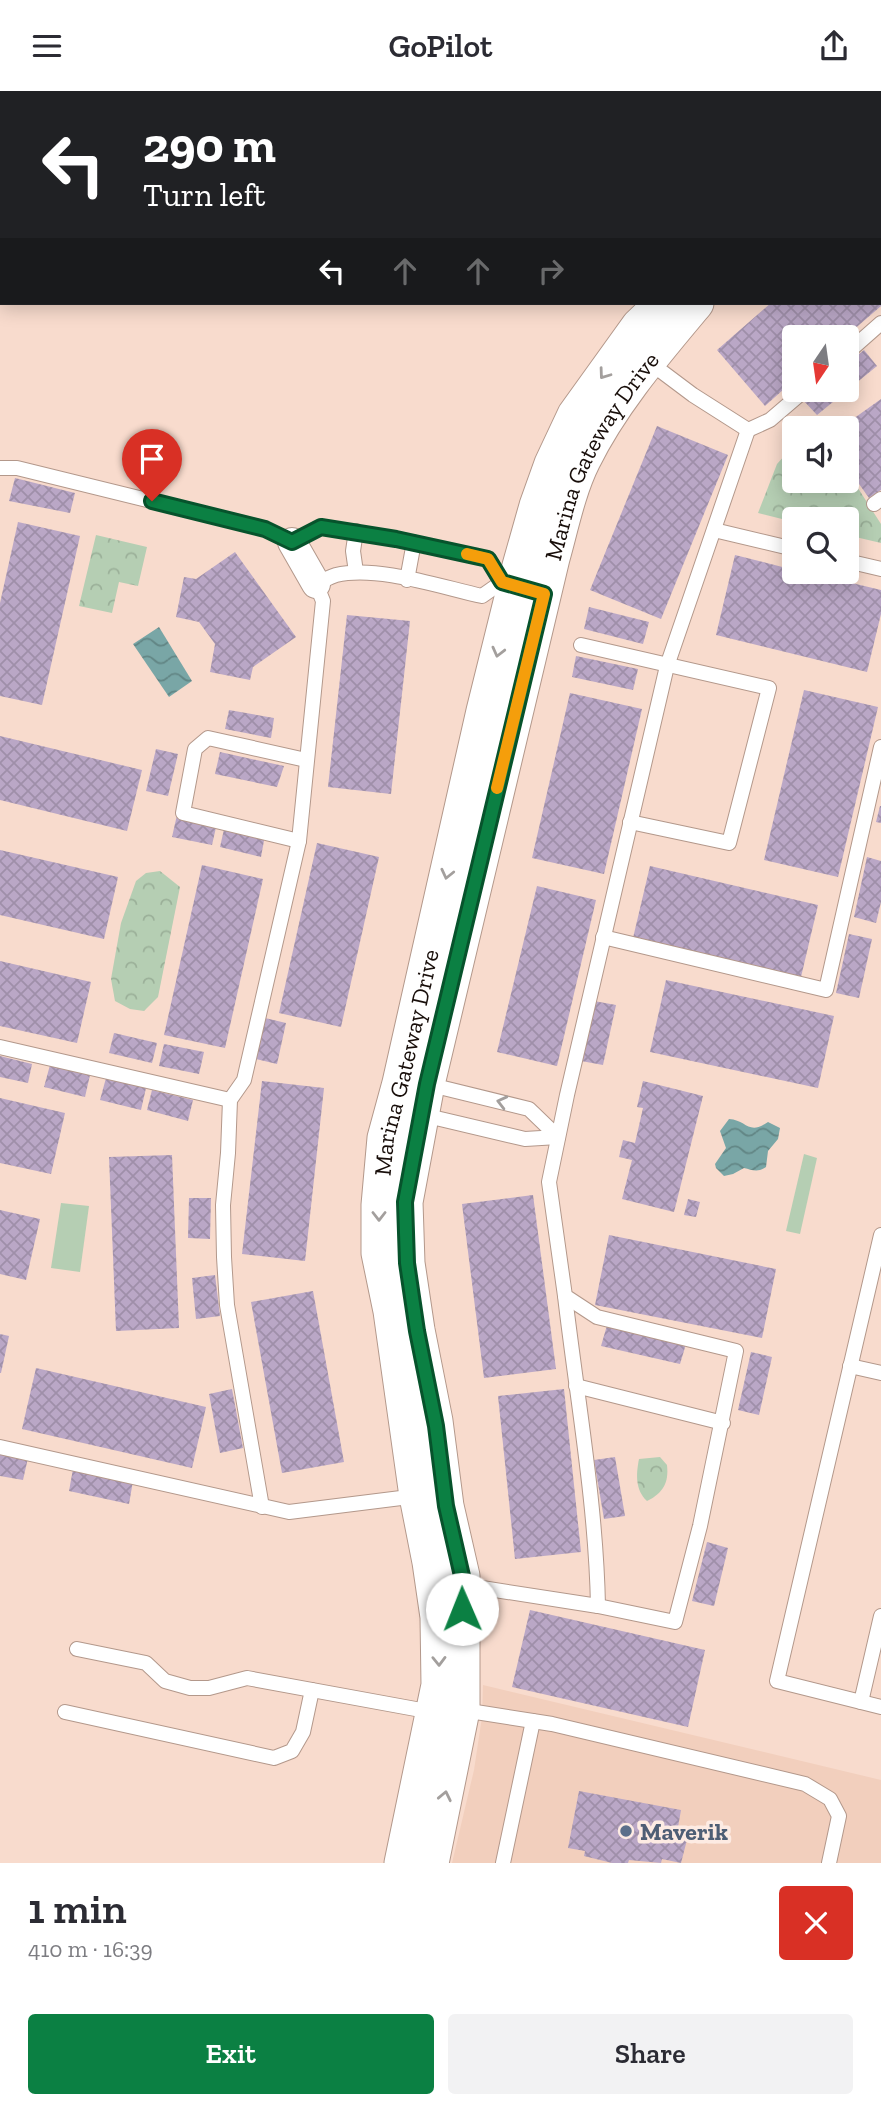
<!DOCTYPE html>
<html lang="en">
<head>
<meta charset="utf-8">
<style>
  body { margin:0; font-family:"Zilla Slab",serif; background:#f2f2f3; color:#2b2b33; height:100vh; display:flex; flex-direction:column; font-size:26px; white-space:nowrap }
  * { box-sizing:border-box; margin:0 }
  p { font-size:23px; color:#7c7c81 }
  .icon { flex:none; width:38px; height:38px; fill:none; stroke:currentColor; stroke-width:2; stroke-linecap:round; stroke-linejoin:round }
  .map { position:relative; height:1772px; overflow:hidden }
  .drawer { display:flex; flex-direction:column; background:#fff; flex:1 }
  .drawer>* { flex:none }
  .banner { position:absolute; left:0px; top:0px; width:882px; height:214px; box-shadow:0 4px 18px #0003; background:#202124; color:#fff; overflow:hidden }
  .needle { width:46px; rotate:193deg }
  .fabs { position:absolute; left:782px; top:234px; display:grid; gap:14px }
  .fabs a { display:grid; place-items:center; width:77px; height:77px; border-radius:7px; background:#fff; box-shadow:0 4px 18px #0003; font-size:35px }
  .pin { position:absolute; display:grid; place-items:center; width:60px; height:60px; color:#fff; margin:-72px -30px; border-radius:50% 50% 50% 0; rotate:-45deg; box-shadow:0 0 7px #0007 }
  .pin .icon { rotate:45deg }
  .me { position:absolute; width:77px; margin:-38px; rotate:359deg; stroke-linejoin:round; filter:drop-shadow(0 0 5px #0008) }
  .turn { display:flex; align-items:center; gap:24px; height:147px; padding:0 28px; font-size:32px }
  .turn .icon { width:91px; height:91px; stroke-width:2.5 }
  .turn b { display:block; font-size:49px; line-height:60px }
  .lanes { display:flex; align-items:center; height:66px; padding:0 28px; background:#0003; justify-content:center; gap:35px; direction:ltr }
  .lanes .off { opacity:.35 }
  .round { display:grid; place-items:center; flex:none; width:74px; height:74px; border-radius:7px; background:#f2f2f3 }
  .summary { display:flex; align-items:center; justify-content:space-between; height:119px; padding:0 28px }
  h1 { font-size:42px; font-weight:600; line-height:52px }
  .cta { display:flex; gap:14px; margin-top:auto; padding:14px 28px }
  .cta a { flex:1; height:80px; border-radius:7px; background:#0b8043; color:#fff; font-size:28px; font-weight:600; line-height:80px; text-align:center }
  .cta a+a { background:#f2f2f3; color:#2b2b33 }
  header { display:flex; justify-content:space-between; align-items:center; height:91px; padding:0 28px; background:#fff; font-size:32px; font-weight:600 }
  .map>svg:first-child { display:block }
  .built { fill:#f2cfbd }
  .park { fill:url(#park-crowns) }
  .garden { fill:#b5ceb3 }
  .water { fill:url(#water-waves) }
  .building { fill:url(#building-cross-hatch) }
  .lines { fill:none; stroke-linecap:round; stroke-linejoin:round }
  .service-casing { stroke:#b3988b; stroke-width:16 }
  .minor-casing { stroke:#b3988b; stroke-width:30 }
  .tertiary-casing { stroke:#b3988b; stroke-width:37 }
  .service { stroke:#fff; stroke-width:14 }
  .minor { stroke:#fff; stroke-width:28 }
  .tertiary { stroke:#fff; stroke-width:35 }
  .oneway { stroke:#a39f9d }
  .route-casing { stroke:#07532c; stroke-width:18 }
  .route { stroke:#0b8043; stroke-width:12 }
  .slow { stroke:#f59e0b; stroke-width:12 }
  .service-dot { fill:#5c6f8a; stroke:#fdebe3; stroke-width:2.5 }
  .labels { text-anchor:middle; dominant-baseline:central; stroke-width:7; stroke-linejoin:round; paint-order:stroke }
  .street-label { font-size:24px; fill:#180e0a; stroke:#fdebe3 }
  .service-label { font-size:24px; font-weight:bold; fill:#4e5e75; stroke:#fdebe3; text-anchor:start }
</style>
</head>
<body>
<header><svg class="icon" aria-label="menu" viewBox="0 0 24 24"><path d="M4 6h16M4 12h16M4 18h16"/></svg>GoPilot<svg class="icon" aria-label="share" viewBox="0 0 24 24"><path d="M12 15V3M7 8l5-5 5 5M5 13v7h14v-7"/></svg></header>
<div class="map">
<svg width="881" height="1772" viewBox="0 0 881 1772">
  <defs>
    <pattern id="park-crowns" width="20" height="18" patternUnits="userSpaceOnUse" patternTransform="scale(1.75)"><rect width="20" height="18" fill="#b5ceb3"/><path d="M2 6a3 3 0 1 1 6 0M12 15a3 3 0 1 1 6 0" fill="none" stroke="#9bb099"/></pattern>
    <pattern id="water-waves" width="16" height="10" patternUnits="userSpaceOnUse" patternTransform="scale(1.75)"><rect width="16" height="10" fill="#79a6a6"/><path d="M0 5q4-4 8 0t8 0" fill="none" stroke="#628685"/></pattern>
    <pattern id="building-cross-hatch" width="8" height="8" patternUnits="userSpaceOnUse" patternTransform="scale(1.75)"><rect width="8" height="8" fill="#baa7c6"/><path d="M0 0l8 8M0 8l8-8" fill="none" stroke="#9f8fa9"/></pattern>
  </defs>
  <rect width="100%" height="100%" fill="#f8dbcd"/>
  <polygon class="built" points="483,1594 881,1689 881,1772 452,1772 474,1679 482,1626"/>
  <g class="park">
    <polygon points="794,354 794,390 847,390 847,380 881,433 881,452 847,444 847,429 794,429 794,431 758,422 777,373"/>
    <polygon points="96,444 147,456 138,495 119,491 112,522 79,515"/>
    <polygon points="160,780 180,796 158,906 144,920 130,918 115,910 111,888 121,832 136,790 146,782"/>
    <path d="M660,1366L667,1374C669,1392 663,1402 647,1410C635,1399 636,1383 639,1368Z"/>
  </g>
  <g class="garden">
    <polygon points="804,1063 817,1067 800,1143 786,1140"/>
    <polygon points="61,1112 89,1115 80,1181 51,1177"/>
  </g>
  <g class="water">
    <polygon points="159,536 192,590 169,606 133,553"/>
    <path d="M729,1028C747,1029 748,1045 768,1031L780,1037L778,1048L768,1060L766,1076C758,1082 752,1079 744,1077L733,1083L724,1085L716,1077L715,1073L726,1057L720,1040Z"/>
  </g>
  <g class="building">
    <polygon points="771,212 881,212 881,215 844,247 794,247 794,289 765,315 717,259"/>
    <polygon points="864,259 877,275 817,324 803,309 815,299 847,299 847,273"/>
    <polygon points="881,308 881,399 869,407 847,376 847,338 839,338"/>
    <polygon points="657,335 728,364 661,528 590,499"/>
    <polygon points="15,387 75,402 70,422 9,410"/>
    <polygon points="18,431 80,445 42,614 0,605 0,512"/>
    <polygon points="235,461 296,546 253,576 250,589 210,581 215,553 199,531 176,526 184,486 196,488"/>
    <polygon points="735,464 794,479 794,481 806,481 881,499 881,523 867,581 716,544"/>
    <polygon points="589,516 649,531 643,553 584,538"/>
    <polygon points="347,524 410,530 391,703 328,696"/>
    <polygon points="576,565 638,578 633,599 572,586"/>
    <polygon points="804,599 878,616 838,786 764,769"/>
    <polygon points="570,602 642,618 604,783 532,767"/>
    <polygon points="229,619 274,627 271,647 225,638"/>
    <polygon points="0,645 142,679 127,740 0,709"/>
    <polygon points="156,658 178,663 168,705 146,700"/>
    <polygon points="220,661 284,675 277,696 215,683"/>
    <polygon points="880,715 881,715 881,732 876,731"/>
    <polygon points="177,724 217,732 212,754 172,746"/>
    <polygon points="225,734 265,744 261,766 220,756"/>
    <polygon points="317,752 379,766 341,936 279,922"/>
    <polygon points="0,759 118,786 104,848 0,824"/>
    <polygon points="867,766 881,770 881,811 876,832 854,826"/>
    <polygon points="202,774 263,788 225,957 164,944"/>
    <polygon points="650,775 818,814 801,886 633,847"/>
    <polygon points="537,795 596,809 557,975 497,961"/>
    <polygon points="849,843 872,848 859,907 836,902"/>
    <polygon points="0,870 91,891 77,952 0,935"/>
    <polygon points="666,889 834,925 818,997 650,961"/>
    <polygon points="594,910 616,914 603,974 581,970"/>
    <polygon points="265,927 286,932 277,973 256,968"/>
    <polygon points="114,942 157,952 152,972 109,962"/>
    <polygon points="164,953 204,961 199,983 159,975"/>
    <polygon points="0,965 32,973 28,992 0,986"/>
    <polygon points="50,974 90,984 85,1006 44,996"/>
    <polygon points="106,987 146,997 141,1019 100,1009"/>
    <polygon points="262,990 324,997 305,1170 242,1163"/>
    <polygon points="643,990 703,1005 674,1121 622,1108 632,1069 619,1066 623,1049 635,1052 643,1017 637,1016"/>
    <polygon points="152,999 193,1009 188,1030 147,1019"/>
    <polygon points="0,1007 65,1022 51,1083 0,1072"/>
    <polygon points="172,1064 179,1237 116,1240 109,1066"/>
    <polygon points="533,1104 556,1278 484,1287 462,1113"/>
    <polygon points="189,1107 211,1107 210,1148 188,1147"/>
    <polygon points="688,1108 700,1111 696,1126 684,1124"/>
    <polygon points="0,1119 40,1128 26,1189 0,1183"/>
    <polygon points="609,1144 776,1178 762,1247 595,1214"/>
    <polygon points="215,1184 220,1225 196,1228 192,1187"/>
    <polygon points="313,1200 344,1371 282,1382 251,1211"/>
    <polygon points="608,1231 686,1253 680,1273 601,1255"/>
    <polygon points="0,1243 9,1245 1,1282 0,1282"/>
    <polygon points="751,1261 772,1266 759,1324 738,1319"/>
    <polygon points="36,1277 206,1316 192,1377 22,1338"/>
    <polygon points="232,1298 243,1357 220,1362 209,1303"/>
    <polygon points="564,1298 581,1461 515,1468 498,1305"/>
    <polygon points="0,1361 28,1367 23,1389 0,1385"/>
    <polygon points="615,1366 625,1425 604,1428 594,1369"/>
    <polygon points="73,1378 133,1390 129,1413 69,1400"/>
    <polygon points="707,1451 728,1457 714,1515 692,1510"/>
    <polygon points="530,1519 705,1559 688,1636 512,1596"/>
    <polygon points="579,1700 681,1719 677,1742 688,1745 681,1772 662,1768 661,1772 629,1769 628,1772 612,1772 584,1765 585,1760 568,1757"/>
  </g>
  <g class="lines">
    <g class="service-casing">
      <g id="service">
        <polyline points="847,262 881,232"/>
        <polyline points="649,271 693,304 748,339 770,329 805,299"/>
        <polyline points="0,377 17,377 265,438 292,451 321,436 396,448 488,468 502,491 508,493"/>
        <polyline points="874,413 881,408"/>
        <polyline points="714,439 794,458"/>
        <polyline points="356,440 353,460 356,481"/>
        <polyline points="847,470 881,478"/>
        <polyline points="407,489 414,451"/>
        <polyline points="581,554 769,597 729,752 630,731"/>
        <polyline points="299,750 183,722 195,658 208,647 306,669"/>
        <polyline points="603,846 826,899 881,656"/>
        <polyline points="0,956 230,1009"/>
        <polyline points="427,993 529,1018 558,1046"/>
        <polyline points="419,1023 525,1048 558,1046"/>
        <polyline points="881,1144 777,1590 881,1616"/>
        <path d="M565,1205C577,1308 596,1411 598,1515"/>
        <polyline points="850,1275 881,1282"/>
        <polyline points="576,1295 723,1332"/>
        <polyline points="0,1356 289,1421 417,1405"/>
        <path d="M262,1416L227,1214L224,1166L223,1114L228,1062L230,1009L244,989L299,750L323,510L316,493C323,490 329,486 336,484C377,474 441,496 482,505L502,491"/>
        <polyline points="463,1494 598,1515 675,1531 700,1435 736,1260 597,1226 565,1205 549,1091 567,1004 667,575 748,339"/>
        <polyline points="77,1558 146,1572 165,1590 190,1597 209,1597 247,1587 432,1621"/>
        <polyline points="861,1611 881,1525"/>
        <polyline points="463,1619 552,1633 805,1693 830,1708 839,1725 829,1772"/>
        <polyline points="65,1621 274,1667 292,1660 303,1641 312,1599"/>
        <polyline points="503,1772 533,1630"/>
      </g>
    </g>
    <g class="minor-casing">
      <polyline id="minor" points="292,451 316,493"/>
    </g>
    <g class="tertiary-casing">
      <g id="tertiary">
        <polyline points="852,0 854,2"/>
        <polyline points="880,13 881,12"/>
        <path id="s1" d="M402,1772L439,1594L438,1526L430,1471L417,1405L391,1220L379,1162V1114L385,1047L400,992L484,620L520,475L537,415L552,373L575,324L639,235L663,212"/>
        <path id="s2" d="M431,1772L462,1619V1485L446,1415L435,1330L417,1239L407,1172L405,1111L427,993L552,467C561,435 568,399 583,369C611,312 655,261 696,212"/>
      </g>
    </g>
    <use href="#service" class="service"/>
    <use href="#minor" class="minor"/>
    <use href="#tertiary" class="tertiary"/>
  </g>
  <defs><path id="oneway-chevron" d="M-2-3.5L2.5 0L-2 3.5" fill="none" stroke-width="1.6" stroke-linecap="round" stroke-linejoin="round" transform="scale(1.75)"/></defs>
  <g class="oneway">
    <use href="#oneway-chevron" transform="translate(604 283) rotate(126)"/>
    <use href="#oneway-chevron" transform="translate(498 561) rotate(104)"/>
    <use href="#oneway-chevron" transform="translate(447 783) rotate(103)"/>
    <use href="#oneway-chevron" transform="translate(502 1011) rotate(-166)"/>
    <use href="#oneway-chevron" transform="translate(379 1125) rotate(90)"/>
    <use href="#oneway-chevron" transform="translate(439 1570) rotate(89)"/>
    <use href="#oneway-chevron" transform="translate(445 1705) rotate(-78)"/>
  </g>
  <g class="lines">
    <g class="route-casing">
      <polyline id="route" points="152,410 265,438 292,451 321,436 396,448 488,468 502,491 544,503 427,993 405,1111 407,1172 417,1240 436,1335 446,1415 462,1485 462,1518"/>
    </g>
    <use href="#route" class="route"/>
    <polyline class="slow" points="467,463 488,468 502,491 544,503 497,697"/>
  </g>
  <circle class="service-dot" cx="626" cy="1740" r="7"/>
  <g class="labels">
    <g class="street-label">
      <text stroke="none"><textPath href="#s2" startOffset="1444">Marina Gateway Drive</textPath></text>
      <text stroke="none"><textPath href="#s1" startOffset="812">Marina Gateway Drive</textPath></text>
    </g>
    <g class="service-label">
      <text x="640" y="1740">Maverik</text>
    </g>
  </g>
</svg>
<div class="fabs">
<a><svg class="needle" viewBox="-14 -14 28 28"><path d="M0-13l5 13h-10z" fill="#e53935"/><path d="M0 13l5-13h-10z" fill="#7c7c81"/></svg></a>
<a><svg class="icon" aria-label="sound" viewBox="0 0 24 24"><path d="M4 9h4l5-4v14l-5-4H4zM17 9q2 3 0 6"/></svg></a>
<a><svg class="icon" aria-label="search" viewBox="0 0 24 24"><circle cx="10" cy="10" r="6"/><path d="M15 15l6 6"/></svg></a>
</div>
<div class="pin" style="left:152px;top:410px;background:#d93025"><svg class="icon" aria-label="arrive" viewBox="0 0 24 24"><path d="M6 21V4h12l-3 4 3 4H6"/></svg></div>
<svg class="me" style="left:462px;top:1518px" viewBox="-20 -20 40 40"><circle r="19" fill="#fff"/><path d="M0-13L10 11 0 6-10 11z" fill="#0b8043"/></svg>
<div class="banner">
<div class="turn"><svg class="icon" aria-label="left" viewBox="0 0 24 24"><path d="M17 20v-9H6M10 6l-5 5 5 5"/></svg><div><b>290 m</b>Turn left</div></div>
<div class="lanes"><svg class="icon" aria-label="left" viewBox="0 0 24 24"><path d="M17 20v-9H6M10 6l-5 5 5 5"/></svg><svg class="icon off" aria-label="ahead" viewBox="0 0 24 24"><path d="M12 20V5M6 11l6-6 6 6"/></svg><svg class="icon off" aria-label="ahead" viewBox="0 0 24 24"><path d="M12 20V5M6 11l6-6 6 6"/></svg><svg class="icon off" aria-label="right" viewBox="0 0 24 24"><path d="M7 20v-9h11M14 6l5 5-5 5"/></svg></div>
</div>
</div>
<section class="drawer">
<div class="summary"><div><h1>1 min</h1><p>410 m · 16:39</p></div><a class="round" style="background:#d93025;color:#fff"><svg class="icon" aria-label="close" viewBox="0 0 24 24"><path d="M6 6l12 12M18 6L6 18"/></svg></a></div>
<div class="cta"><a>Exit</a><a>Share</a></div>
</section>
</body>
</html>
